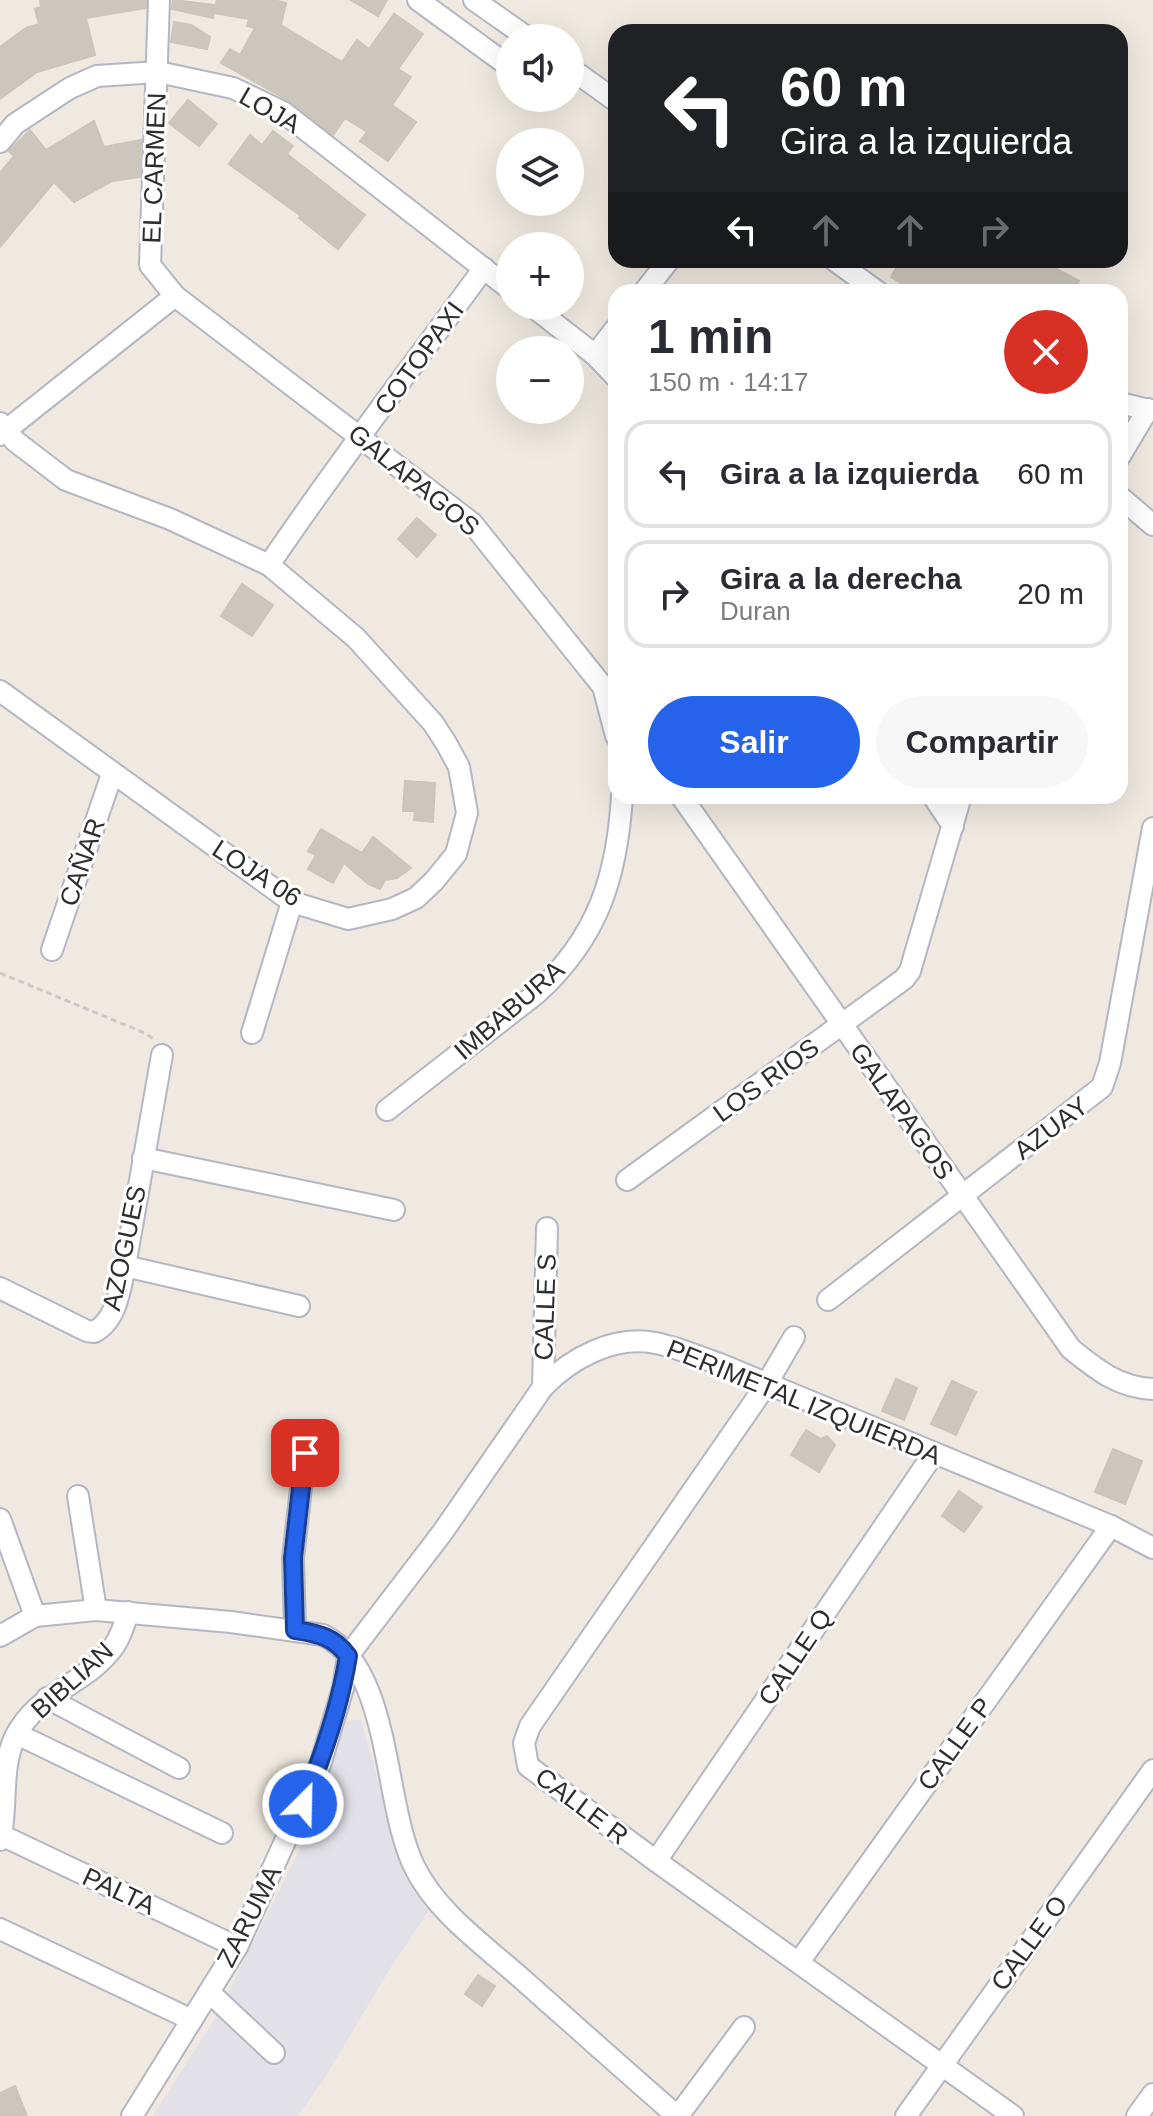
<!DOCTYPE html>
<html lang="es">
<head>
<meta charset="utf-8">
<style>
  body { margin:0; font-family:Arial,sans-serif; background:#f7f7f7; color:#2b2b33; height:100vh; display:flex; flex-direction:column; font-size:30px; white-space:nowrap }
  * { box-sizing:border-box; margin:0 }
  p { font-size:26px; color:#7c7c81 }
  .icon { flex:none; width:44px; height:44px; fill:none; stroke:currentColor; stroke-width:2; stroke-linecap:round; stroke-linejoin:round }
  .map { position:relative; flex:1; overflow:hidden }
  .panel { position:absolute; left:608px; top:284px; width:520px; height:520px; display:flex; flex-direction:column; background:#fff; border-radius:24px; box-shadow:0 8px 32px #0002 }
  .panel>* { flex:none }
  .banner { position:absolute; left:608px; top:24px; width:520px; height:244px; border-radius:24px; box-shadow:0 8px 32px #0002; background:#202124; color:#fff; overflow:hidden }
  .buttons { position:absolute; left:496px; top:24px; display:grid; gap:16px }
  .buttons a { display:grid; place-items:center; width:88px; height:88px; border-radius:50%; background:#fff; box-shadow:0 8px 32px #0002; font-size:40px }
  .pin { position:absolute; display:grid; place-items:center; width:68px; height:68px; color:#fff; margin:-34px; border-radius:16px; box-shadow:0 4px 12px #0006 }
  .me { position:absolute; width:88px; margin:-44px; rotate:23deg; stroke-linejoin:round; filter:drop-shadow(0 0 6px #0008) }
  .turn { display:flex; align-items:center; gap:28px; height:168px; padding:0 40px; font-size:36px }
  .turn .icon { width:104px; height:104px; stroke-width:2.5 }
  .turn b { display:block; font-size:56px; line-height:68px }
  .lanes { display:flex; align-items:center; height:76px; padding:0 40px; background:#0003; justify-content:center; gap:40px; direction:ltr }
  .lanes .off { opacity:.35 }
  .round { display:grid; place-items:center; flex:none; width:84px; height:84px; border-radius:42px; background:#f7f7f7 }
  .overview { display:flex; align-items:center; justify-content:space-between; height:136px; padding:0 40px }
  h1 { font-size:48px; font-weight:700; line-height:60px }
  .cta { display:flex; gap:16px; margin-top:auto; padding:16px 40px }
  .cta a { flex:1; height:92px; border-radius:48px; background:#2563eb; color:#fff; font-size:32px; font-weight:700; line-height:92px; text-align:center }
  .cta a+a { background:#f7f7f7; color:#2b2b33 }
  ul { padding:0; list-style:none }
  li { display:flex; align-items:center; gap:24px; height:108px; margin:0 16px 12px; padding:0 24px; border:4px solid #e1e1e2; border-radius:24px }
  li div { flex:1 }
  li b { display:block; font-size:30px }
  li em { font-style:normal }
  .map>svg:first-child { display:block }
  .industrial { fill:#e3e1e8 }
  .building { fill:#cbc7bf; stroke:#cbc5ba; stroke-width:2 }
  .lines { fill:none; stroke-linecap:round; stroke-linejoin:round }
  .minor-casing { stroke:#b4b7c1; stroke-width:24 }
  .path { stroke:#c9c9c9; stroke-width:3; stroke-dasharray:6 4; stroke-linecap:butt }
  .minor { stroke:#fff; stroke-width:20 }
  .route-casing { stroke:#184099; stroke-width:20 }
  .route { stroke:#2563eb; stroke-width:14 }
  .labels { text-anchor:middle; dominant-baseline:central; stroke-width:6; stroke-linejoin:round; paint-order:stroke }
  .street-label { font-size:26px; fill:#2e2e2e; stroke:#fff }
</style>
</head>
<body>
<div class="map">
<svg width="1153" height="2116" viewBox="0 0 1153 2116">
  <rect width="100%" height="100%" fill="#efe9e1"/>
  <polygon class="industrial" points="361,1720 398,1850 430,1909 391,1967 324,2079 298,2116 153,2116 215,2018 309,1831 346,1721"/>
  <g class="building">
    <polygon points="40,0 146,0 146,8 86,18 95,55 37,72 0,99 0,47 26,28 39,24 35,9 41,7"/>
    <polygon points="173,0 215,5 213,18 172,9"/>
    <polygon points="217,0 274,0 286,3 281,25 342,62 357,40 369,49 394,14 423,34 398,69 411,77 392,105 416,122 388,161 360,141 367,132 345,118 333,135 291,102 221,63 230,49 240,55 255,28 247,26 249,19 214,13"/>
    <polygon points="351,0 387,0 378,16"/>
    <polygon points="174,22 191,25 210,37 207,49 171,42"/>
    <polygon points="188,100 217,124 199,146 169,123"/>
    <polygon points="94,121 104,147 141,140 140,177 112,181 74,202 54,182 0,247 0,173 14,156 9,151 30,130 46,150"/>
    <polygon points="273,131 293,146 287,154 365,215 338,249 299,218 301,216 229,164 250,135 262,145"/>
    <polygon points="901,260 951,260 962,267 966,260 1040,260 1079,281 1073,292 915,292 891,277"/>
    <polygon points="417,518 436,535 417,557 398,539"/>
    <polygon points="242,584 273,605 252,636 221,616"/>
    <polygon points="405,781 435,783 433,822 414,820 415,811 403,811"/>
    <polygon points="321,829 362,853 373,837 411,868 397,878 385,880 380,889 368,884 344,863 333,883 308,869 316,855 308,851"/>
    <polygon points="896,1379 917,1388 904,1420 882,1411"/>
    <polygon points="952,1381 976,1392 956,1435 931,1424"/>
    <polygon points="806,1430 821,1439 827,1436 835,1445 819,1472 791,1455"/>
    <polygon points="1113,1449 1142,1461 1125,1504 1095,1492"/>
    <polygon points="959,1491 982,1507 964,1532 942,1516"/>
    <polygon points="478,1975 495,1986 482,2006 465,1994"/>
    <polygon points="15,2086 27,2116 0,2116 0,2093"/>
  </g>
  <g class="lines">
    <g class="minor-casing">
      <g id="minor">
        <polyline points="159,0 150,265 175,296 472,523 616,703"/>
        <polyline points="418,0 510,67"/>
        <polyline points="474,0 528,38"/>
        <polyline points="570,68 616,101"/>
        <polyline points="0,142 15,124 70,88 97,76 158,72 233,88 283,112 510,289"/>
        <polyline points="834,260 878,292"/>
        <polyline points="644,292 669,260"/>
        <polyline points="532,306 595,355 616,377"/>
        <polyline points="595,355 616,328"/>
        <polyline points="1120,403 1153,411"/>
        <polyline points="0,423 15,441 66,480 170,519 269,565 356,638 433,723 446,743 459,767 467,813 456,854 434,881 416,898 392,909 348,919 292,902 0,691"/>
        <polyline points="0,435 175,296"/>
        <polyline points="1120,456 1148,409"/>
        <polyline points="1120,497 1153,525"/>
        <path d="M269,565C337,464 412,367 484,268"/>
        <polyline points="604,690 616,736"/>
        <path d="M681,796L1071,1349C1097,1370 1118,1387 1153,1389"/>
        <polyline points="933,796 953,826"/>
        <polyline points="52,950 112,774"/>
        <polyline points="252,1033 292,902"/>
        <path d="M387,1110L537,993C598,937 617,877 622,796"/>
        <polyline points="143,1158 394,1210"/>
        <polyline points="627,1180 904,979 910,971 961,796"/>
        <polyline points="125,1266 299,1306"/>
        <path d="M0,1288L87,1331L94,1332C117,1320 120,1289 125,1266L162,1055"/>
        <polyline points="828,1300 1102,1087 1110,1063 1153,828"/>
        <polyline points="794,1337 766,1385 530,1726 524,1743 528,1766 656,1861 1013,2116"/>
        <polyline points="543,1387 547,1228"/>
        <polyline points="78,1496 96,1610"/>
        <polyline points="0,1519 35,1616"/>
        <polyline points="295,1630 293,1558 305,1453"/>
        <path d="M0,1636L35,1616L96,1610L231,1622L323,1635C392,1669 383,1803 414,1866C436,1912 484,1945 522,1979C574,2025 625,2071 677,2116"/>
        <polyline points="47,1698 179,1768"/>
        <polyline points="17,1734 222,1833"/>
        <polyline points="1,1835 237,1947"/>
        <path d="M0,1840C8,1806 0,1770 15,1737C39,1690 87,1685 114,1646C121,1636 125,1623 128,1612"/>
        <polyline points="656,1861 934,1453"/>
        <polyline points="0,1929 192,2020"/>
        <polyline points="799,1962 1111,1526"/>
        <polyline points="209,1992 274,2053"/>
        <path d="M132,2116L237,1947L321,1762L343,1688L348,1656L442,1533L543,1387C571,1358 614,1335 655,1343C677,1347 699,1357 720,1364L1111,1526L1153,1548"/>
        <polyline points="678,2116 744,2027"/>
        <polyline points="906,2116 1153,1770"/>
        <polyline points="1137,2116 1153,2094"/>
      </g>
    </g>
    <polyline class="path" points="0,973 147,1034 154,1040"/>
    <use href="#minor" class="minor"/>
  </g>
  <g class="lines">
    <g class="route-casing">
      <path id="route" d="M303,1804C323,1756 340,1707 348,1656C333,1636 319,1634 295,1630L293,1558L305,1453"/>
    </g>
    <use href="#route" class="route"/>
  </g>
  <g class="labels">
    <g class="street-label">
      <text transform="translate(270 110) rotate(30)">LOJA</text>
      <text transform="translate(154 168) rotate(-88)">EL CARMEN</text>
      <text transform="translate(419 358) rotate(-54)">COTOPAXI</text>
      <text transform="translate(414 480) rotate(39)">GALAPAGOS</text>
      <text transform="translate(82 862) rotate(-71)">CAÑAR</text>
      <text transform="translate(257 873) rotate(33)">LOJA 06</text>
      <text transform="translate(509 1010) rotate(-41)">IMBABURA</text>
      <text transform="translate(766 1080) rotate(-36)">LOS RIOS</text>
      <text transform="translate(902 1111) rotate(55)">GALAPAGOS</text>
      <text transform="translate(1051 1128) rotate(-37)">AZUAY</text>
      <text transform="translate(124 1248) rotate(-78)">AZOGUES</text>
      <text transform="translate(545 1307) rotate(-88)">CALLE S</text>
      <text transform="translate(804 1402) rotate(22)">PERIMETAL IZQUIERDA</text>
      <text transform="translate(795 1657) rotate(-56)">CALLE Q</text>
      <text transform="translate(72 1680) rotate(-42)">BIBLIAN</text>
      <text transform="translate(955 1744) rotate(-54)">CALLE P</text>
      <text transform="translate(582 1806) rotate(37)">CALLE R</text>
      <text transform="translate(119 1891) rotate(25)">PALTA</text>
      <text transform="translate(249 1916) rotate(-63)">ZARUMA</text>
      <text transform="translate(1029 1943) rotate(-54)">CALLE O</text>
    </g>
  </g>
</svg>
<div class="buttons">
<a><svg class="icon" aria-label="sound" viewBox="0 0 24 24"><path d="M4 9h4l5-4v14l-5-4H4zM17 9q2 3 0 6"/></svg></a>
<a><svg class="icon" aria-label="layers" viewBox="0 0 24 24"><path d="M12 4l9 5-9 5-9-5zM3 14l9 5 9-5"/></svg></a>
<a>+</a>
<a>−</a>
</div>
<div class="pin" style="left:305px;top:1453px;background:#d93025"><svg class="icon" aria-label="arrive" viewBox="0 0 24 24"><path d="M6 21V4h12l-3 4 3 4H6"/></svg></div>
<svg class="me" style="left:303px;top:1804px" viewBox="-20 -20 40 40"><circle r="17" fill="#2563eb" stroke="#fff" stroke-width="3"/><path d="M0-11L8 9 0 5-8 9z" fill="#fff"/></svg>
<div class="banner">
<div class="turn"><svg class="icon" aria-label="left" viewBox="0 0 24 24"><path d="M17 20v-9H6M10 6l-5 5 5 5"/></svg><div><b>60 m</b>Gira a la izquierda</div></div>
<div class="lanes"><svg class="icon" aria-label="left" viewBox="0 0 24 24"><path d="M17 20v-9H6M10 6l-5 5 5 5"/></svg><svg class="icon off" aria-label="ahead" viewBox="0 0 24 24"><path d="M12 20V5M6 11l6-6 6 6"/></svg><svg class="icon off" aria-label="ahead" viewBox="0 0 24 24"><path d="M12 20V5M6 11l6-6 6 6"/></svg><svg class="icon off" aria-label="right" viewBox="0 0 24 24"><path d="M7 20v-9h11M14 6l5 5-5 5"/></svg></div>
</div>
<section class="panel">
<div class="overview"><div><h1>1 min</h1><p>150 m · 14:17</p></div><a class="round" style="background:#d93025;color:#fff"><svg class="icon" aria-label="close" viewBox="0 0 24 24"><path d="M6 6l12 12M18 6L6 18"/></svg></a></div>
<ul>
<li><svg class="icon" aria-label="left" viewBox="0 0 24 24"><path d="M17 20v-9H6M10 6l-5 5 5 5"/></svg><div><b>Gira a la izquierda</b></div><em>60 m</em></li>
<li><svg class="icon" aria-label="right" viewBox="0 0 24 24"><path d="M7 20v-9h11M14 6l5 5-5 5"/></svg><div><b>Gira a la derecha</b><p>Duran</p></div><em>20 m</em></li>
</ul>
<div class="cta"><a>Salir</a><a>Compartir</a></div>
</section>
</div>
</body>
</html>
